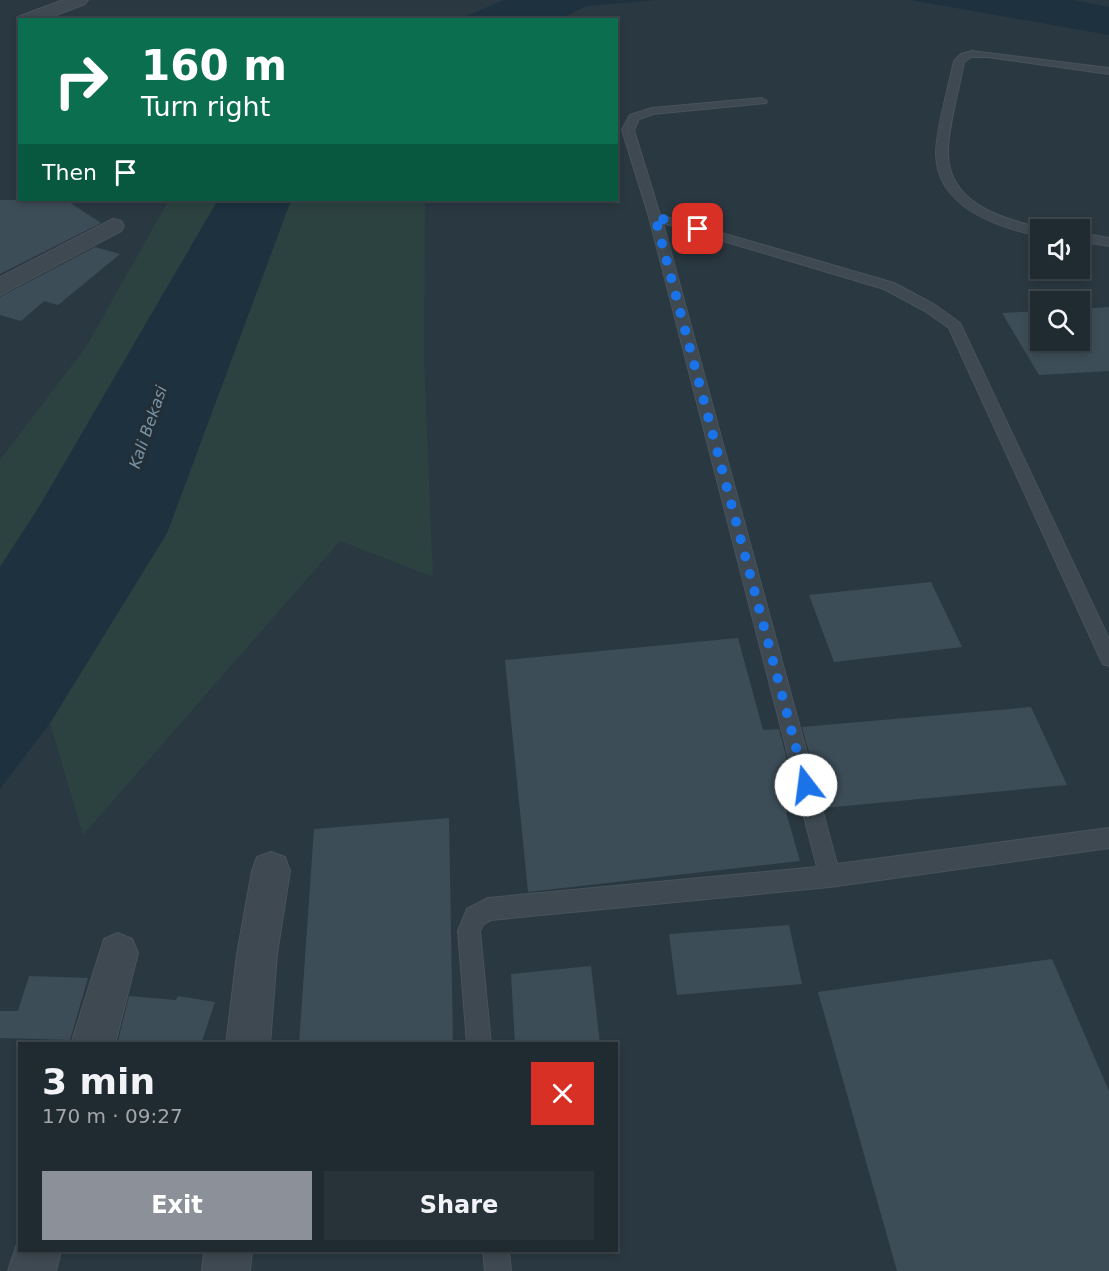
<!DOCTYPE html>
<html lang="en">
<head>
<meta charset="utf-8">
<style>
  body { margin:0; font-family:"DejaVu Sans",sans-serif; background:#283239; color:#f1f3f6; height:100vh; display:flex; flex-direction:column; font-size:22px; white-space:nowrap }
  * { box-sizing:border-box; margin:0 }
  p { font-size:20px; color:#a2a7ab }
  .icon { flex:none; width:33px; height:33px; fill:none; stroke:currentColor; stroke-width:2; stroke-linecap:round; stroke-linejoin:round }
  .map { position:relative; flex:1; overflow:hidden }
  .side { position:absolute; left:18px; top:1042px; width:600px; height:210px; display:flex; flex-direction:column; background:#202a31; border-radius:0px; box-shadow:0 3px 9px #0003,0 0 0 2px #3d464d }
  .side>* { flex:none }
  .guide { position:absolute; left:18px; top:18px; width:600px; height:183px; border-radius:0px; box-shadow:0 3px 9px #0003,0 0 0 2px #3d464d; background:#0b6e4f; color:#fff; overflow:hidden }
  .buttons { position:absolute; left:1030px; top:219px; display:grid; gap:12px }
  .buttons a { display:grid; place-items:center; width:60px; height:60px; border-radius:0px; background:#202a31; box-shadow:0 3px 9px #0003,0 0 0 2px #3d464d; font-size:30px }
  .pin { position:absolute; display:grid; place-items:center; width:51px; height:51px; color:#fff; margin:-26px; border-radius:12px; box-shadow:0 3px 9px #0006 }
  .me { position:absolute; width:66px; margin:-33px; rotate:345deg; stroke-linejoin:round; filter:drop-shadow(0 0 4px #0008) }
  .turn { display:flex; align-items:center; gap:21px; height:126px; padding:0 24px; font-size:27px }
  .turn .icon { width:78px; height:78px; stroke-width:2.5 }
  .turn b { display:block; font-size:42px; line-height:51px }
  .then { display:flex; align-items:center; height:57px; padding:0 24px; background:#0003; gap:12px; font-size:22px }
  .round { display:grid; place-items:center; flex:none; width:63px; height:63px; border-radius:0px; background:#283239 }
  .summary { display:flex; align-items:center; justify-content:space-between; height:102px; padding:0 24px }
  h1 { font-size:36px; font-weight:700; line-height:45px }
  .cta { display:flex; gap:12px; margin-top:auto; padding:12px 24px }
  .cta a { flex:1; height:69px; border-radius:0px; background:#8c9099; color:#fff; font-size:24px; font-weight:700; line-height:69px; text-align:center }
  .cta a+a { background:#283239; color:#f1f3f6 }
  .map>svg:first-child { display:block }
  .green { fill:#2c4241 }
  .water { fill:#1d313f }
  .building { fill:#3d4d57 }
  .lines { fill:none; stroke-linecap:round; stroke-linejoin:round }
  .service-casing { stroke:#48535b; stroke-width:2 }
  .minor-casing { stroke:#48535b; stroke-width:2 }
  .tertiary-casing { stroke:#48535b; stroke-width:2 }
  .service { fill:#3e4951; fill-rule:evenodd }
  .minor { fill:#3e4951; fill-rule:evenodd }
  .tertiary { fill:#3e4951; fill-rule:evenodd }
  .route { stroke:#1a73e8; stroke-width:10; stroke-dasharray:0 18 }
  .labels { text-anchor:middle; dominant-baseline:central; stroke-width:6; stroke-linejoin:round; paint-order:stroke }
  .water-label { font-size:16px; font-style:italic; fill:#7894a6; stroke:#232f37 }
</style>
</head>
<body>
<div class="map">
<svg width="1109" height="1271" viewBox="0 0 1109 1271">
  <rect width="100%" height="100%" fill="#2a3841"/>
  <g class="green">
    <polygon points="169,200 218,200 39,507 0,567 0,460 86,347"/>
    <polygon points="291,200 425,200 424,359 433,577 340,541 83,835 50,723 167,533"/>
  </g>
  <g class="water">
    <polygon points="504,0 654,0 587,6 560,19 460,19"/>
    <polygon points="911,0 1074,0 1109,7 1109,35"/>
    <polygon points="218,200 291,200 167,533 50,723 0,789 0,567 39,507"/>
  </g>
  <g class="building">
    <polygon points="0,200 66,200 101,223 0,274"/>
    <polygon points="95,247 120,254 58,305 44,301 21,321 0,315 0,297"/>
    <polygon points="1109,307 1109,371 1039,375 1002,313 1041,311 1041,340 1080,340 1080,309"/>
    <polygon points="931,582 962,647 834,662 809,595"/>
    <polygon points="738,638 763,730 779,729 800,810 786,812 800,861 528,892 505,660"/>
    <polygon points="1031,707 1067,785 824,808 802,727"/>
    <polygon points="449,818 453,1044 299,1044 314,829"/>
    <polygon points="789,925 802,984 677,995 669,934"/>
    <polygon points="1052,959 1109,1091 1109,1271 897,1271 818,992"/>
    <polygon points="591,966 600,1044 515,1044 511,974"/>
    <polygon points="29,976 88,978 70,1040 0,1038 0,1011 18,1011"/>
    <polygon points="129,996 176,1000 178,996 215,1002 201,1044 121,1044 122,1041 118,1041"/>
  </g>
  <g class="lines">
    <g class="service-casing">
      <g id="service">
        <path d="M972,51L1109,68V74L987,57H971L964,62C960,86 947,130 948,153C948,205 1006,220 1045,229L1041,230V236C998,228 936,207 936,153C936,129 949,86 954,61L961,54Z"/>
        <polygon points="762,98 767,101 766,103 653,114 639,119 634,130 660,215 894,283 935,305 960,323 1109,639 1109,666 1103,664 1100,658 949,328 925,311 884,289 663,223 837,864 1109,828 1109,848 830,887 491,920 483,925 480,931 491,1044 467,1044 458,931 467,909 488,898 817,867 649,217 622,130 630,115 652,108"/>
        <polygon points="1080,233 1109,238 1109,246 1080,241"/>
        <polygon points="483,1251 509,1251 511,1271 485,1271"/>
      </g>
    </g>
    <g class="minor-casing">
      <g id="minor">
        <polygon points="113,219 121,221 124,226 121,231 0,295 0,277"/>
        <polygon points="271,852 285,857 290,871 277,954 270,1044 226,1044 237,954 252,871 257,857"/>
        <polygon points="118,933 132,939 138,953 115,1044 71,1044 104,939"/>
        <polygon points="20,1235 20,1251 61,1251 56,1271 8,1271"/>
        <polygon points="204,1251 252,1251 250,1271 202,1271"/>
      </g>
    </g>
    <g class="tertiary-casing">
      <polygon id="tertiary" points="63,0 88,0 85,4 43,20 20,20 20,23 17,20 20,16"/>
    </g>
    <use href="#service" class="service"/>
    <use href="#minor" class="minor"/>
    <use href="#tertiary" class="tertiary"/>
  </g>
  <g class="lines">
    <polyline class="route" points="698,229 655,217 806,785"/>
  </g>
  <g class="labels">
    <g class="water-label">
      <text transform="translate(148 427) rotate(-71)">Kali Bekasi</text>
    </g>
  </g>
</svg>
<div class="buttons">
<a><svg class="icon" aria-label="sound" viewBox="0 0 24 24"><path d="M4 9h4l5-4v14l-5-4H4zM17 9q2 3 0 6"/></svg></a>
<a><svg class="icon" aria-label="search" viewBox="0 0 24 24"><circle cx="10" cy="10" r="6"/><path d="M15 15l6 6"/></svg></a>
</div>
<div class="pin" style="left:698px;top:229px;background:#d93025"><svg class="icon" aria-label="arrive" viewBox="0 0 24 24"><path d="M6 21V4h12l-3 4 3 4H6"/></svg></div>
<svg class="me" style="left:806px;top:785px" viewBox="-20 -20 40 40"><circle r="19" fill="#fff"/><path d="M0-13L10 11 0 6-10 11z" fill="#1a73e8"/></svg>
<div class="guide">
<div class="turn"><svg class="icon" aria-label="right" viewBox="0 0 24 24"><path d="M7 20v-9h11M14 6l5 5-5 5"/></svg><div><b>160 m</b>Turn right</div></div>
<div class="then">Then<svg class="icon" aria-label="arrive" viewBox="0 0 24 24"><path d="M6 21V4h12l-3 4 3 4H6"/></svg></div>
</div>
<section class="side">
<div class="summary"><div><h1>3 min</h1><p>170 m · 09:27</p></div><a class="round" style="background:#d93025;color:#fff"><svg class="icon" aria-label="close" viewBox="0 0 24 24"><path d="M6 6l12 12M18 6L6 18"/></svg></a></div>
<div class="cta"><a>Exit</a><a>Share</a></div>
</section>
</div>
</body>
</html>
